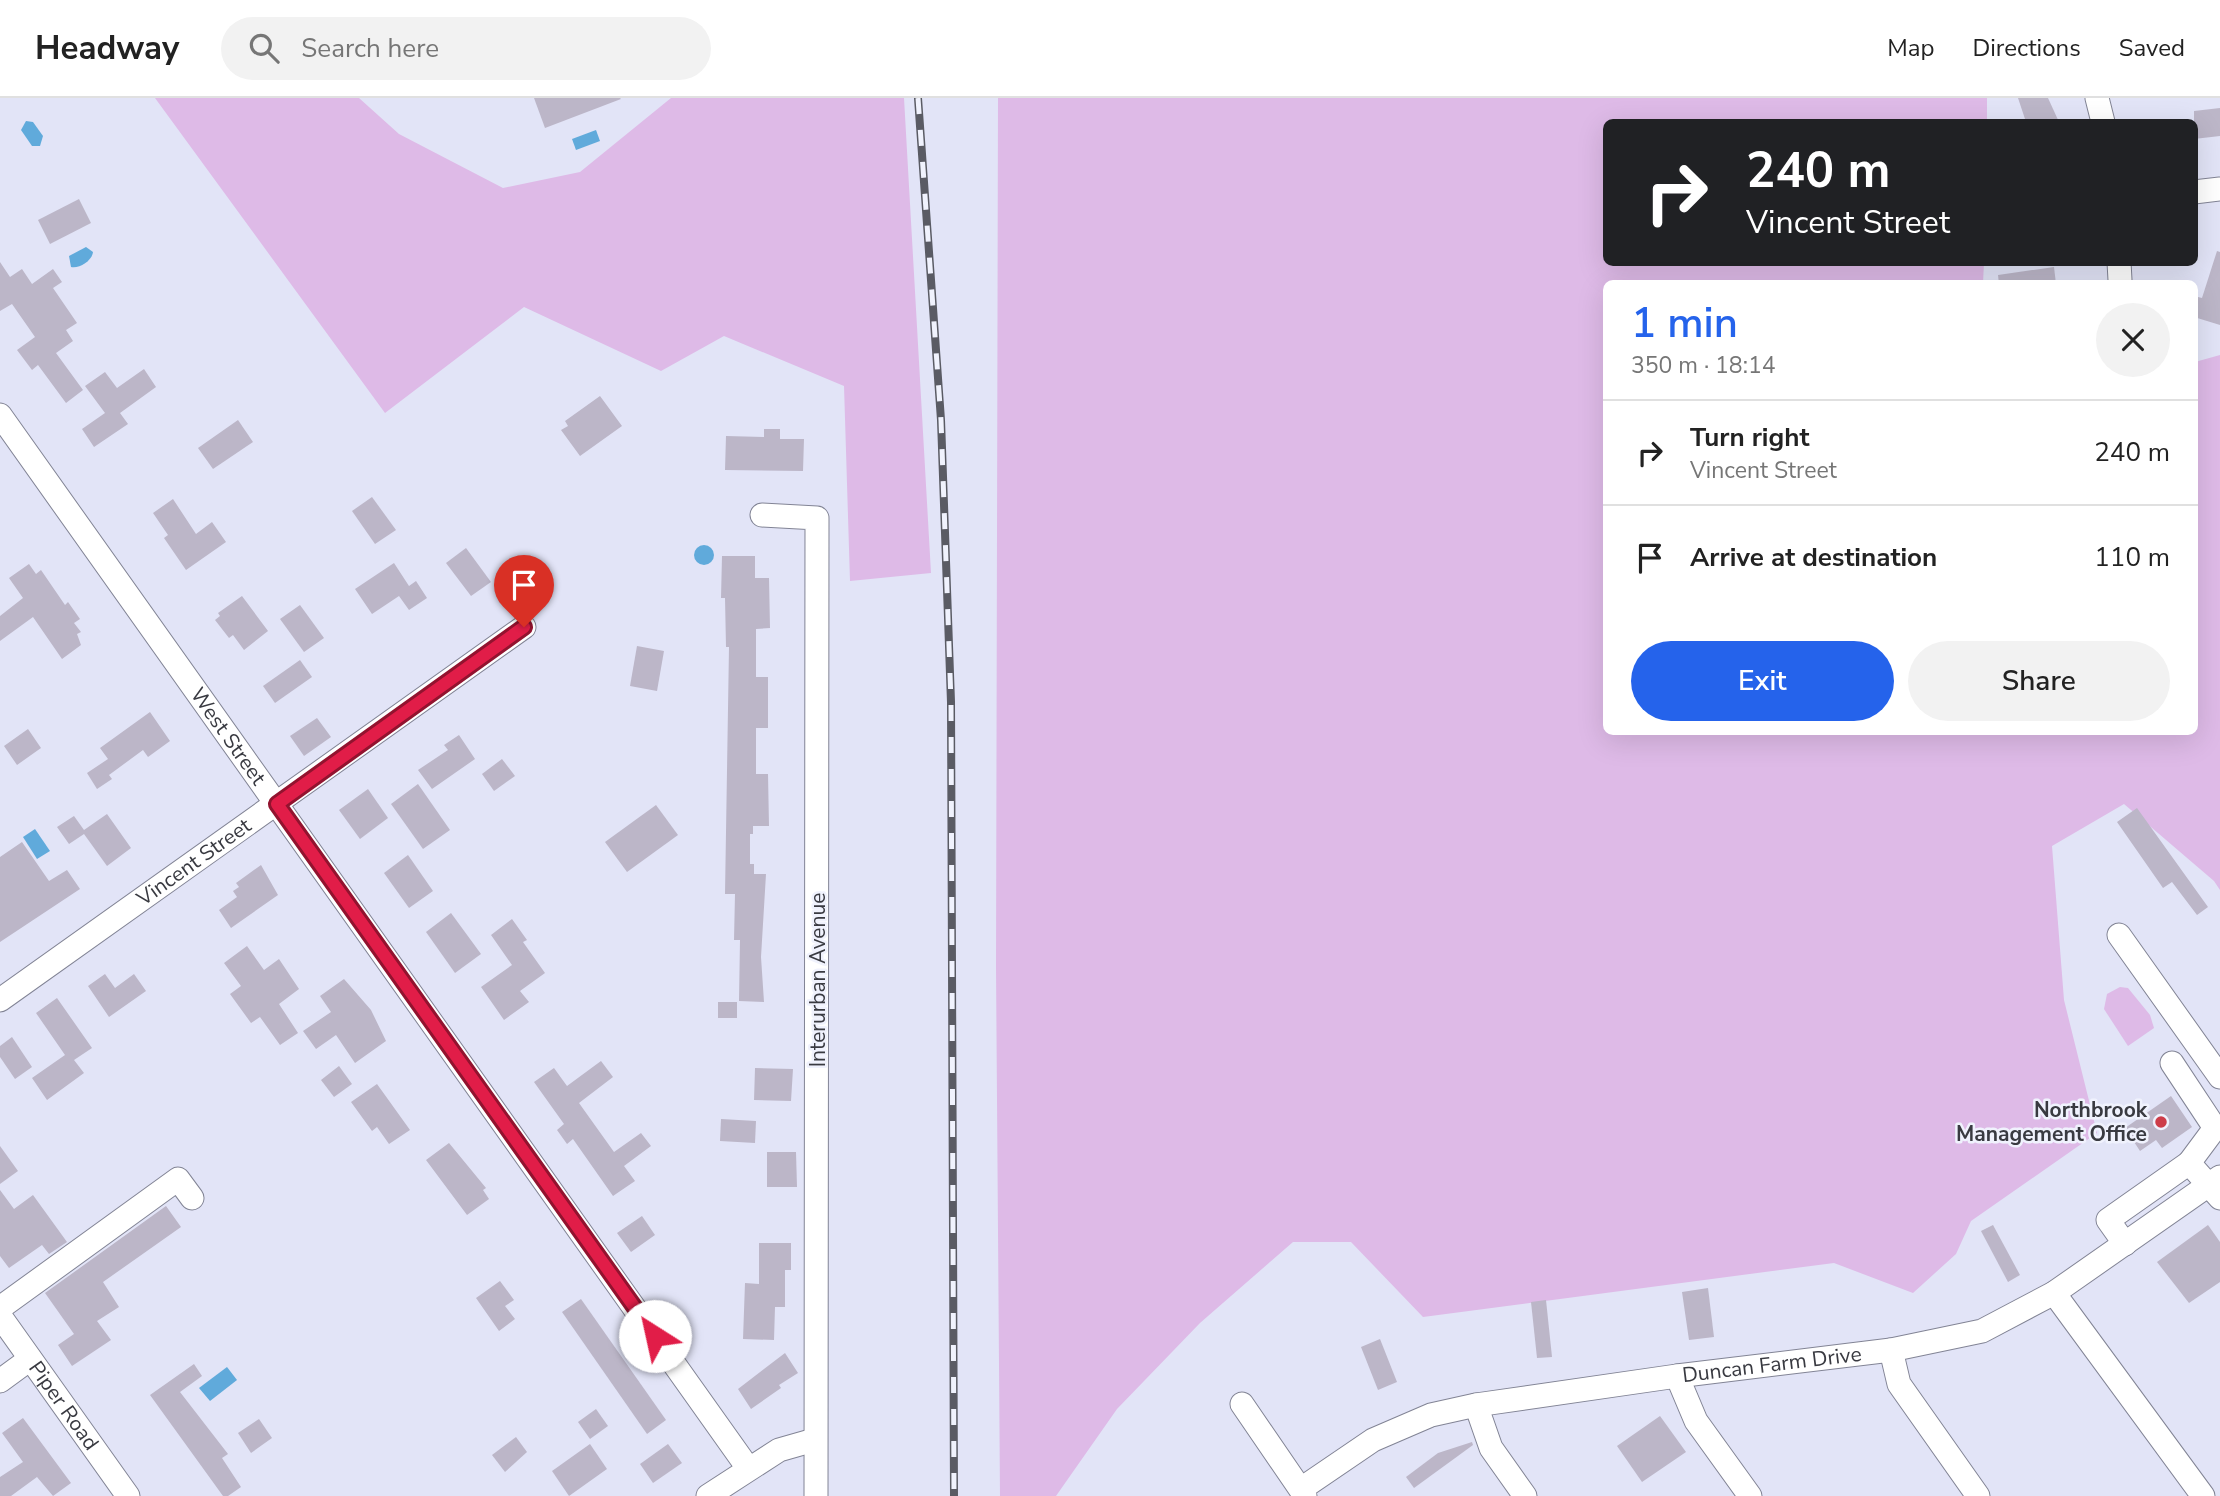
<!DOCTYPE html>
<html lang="en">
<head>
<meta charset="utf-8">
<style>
  body { margin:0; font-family:"Nunito Sans",sans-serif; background:#f2f2f2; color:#222; height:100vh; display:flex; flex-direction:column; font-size:26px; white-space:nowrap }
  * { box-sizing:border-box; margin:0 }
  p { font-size:23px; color:#767676 }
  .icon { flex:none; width:38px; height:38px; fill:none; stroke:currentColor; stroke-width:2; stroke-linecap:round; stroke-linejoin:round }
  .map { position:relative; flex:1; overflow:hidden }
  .drawer { position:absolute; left:1603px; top:182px; width:595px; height:455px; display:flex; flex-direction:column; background:#fff; border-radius:10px; box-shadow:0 7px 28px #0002 }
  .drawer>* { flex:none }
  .top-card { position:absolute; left:1603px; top:21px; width:595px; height:147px; border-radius:10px; box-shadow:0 7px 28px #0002; background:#202124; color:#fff; overflow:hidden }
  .pin { position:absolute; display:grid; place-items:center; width:60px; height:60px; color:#fff; margin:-72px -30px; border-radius:50% 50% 50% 0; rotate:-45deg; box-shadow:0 0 7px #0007 }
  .pin .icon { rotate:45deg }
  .me { position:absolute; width:77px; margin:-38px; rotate:325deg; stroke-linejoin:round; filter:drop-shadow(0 0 5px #0008) }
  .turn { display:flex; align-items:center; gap:24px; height:147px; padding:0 28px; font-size:32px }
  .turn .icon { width:91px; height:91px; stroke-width:2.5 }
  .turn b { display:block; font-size:49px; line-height:60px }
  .round { display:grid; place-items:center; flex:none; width:74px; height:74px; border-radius:37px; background:#f2f2f2 }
  .head { display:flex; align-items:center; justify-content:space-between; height:119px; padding:0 28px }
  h1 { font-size:42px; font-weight:600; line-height:52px; color:#2563eb }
  .cta { display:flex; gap:14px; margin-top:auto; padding:14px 28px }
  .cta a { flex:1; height:80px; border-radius:42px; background:#2563eb; color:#fff; font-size:28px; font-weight:600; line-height:80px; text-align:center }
  .cta a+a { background:#f2f2f2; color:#222 }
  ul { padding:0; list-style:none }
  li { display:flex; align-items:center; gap:21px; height:105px; padding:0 28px; border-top:2px solid #e0e0e0 }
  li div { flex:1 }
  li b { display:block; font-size:26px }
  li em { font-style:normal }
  header { display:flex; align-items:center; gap:42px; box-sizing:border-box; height:98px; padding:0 35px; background:#fff; border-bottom:2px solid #e0e0e0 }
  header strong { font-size:33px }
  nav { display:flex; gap:38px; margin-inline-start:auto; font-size:24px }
  .search { width:490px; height:63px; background:#f2f2f2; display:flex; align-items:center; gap:18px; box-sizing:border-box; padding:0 24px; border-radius:38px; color:#767676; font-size:26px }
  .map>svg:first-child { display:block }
  .green { fill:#debae7 }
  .water { fill:#60aadb }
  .building { fill:#bcb6c8 }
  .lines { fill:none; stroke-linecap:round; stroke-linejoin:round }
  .minor-casing { stroke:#828495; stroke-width:25 }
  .minor { stroke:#fff; stroke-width:23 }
  .rail-casing { stroke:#5a5b64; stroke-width:8 }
  .rail { stroke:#f0f2fd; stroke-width:5; stroke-dasharray:16; stroke-linecap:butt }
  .route-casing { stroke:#92132f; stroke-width:18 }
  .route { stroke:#e11d48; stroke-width:12 }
  .poi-dot { fill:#cd3d49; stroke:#f0f2fd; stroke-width:2.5 }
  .labels { text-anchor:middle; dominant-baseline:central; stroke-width:5; stroke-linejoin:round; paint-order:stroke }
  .street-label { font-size:21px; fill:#393a41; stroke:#f0f2fd }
  .poi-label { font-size:21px; font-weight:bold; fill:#393a41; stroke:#f0f2fd; text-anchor:end }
</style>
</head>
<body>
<header>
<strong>Headway</strong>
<div class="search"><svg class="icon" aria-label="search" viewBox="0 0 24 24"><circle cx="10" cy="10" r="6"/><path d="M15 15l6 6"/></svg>Search here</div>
<nav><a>Map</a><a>Directions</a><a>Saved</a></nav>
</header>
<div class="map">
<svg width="2220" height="1398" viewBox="0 0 2220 1398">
  <rect width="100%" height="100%" fill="#e2e4f7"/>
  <g class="green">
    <polygon points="155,0 359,0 399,36 503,90 580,74 671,0 904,0 931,475 850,483 844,288 724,238 661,273 524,209 385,315"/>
    <polygon points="998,0 1987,0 1987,24 1606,24 1606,164 1984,165 1983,185 1606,186 1606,634 2194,634 2195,264 2220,257 2220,792 2214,783 2124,706 2052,748 2064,902 2097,1035 1971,1123 1956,1156 1913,1195 1834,1165 1423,1219 1351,1144 1293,1144 1200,1225 1117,1311 1056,1398 1000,1398 996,869"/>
    <polygon points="2120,889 2128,890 2150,917 2154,930 2128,948 2104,911 2107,896"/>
  </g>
  <g class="water">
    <polygon points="26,23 33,24 43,38 40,48 32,48 21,32"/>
    <polygon points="596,32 600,43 576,52 572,41"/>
    <path d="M86,149L93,154C92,163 79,171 71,169L69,158Z"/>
    <circle cx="704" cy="457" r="10"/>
    <polygon points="35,731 50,753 37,761 23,739"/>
    <polygon points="227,1269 237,1282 210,1303 199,1290"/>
  </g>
  <g class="building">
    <polygon points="534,0 620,0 621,1 545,30"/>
    <polygon points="2018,0 2048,0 2059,24 2026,24"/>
    <polygon points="2220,10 2220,38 2194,41 2194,13"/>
    <polygon points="79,101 91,125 50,146 38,122"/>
    <polygon points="2217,153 2220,154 2220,227 2194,219 2194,198 2202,200"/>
    <polygon points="0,164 10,179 22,171 32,186 53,171 62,184 53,190 77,225 66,232 73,243 56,255 83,292 66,305 38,267 32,272 17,252 35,239 12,206 0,213"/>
    <polygon points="2054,169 2056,186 1999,186 1998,177"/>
    <polygon points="144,271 156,289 120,315 128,326 94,349 82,331 105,315 85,288 105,274 117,290"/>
    <polygon points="600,298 622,328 580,358 561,332 568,328 565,323"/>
    <polygon points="238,322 253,344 213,371 198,350"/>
    <polygon points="764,331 780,331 780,341 804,341 803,373 725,372 726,338 764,339"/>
    <polygon points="372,399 396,432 375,446 352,413"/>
    <polygon points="173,401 196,436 212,424 226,444 186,472 164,440 168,437 153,415"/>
    <polygon points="466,450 491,484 471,498 446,465"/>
    <polygon points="722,458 755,458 755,480 769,480 770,530 756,531 756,579 768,579 768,630 756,630 756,676 768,676 769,728 753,728 753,736 750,736 750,766 754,766 754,776 766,776 761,859 764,904 739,903 740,842 734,842 735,796 725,796 729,549 726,549 725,500 721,500"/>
    <polygon points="394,465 409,488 416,483 427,500 409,512 399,498 372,516 355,491"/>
    <polygon points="29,466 36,476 41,472 65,507 68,504 80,521 74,525 81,534 77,536 81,547 62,561 33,519 0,543 0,518 23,500 9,480"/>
    <polygon points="242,498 268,533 244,552 233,537 229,540 215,522 220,518 218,515"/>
    <polygon points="300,507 324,540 304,554 280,521"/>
    <polygon points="637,548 664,553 657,593 630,588"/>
    <polygon points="300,562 312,579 275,605 263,588"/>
    <polygon points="150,614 170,643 148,659 143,652 109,677 112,681 97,691 87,675 108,661 100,650"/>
    <polygon points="317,620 331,639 304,658 290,638"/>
    <polygon points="28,631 41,650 17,667 4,648"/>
    <polygon points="459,637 475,661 432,691 418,672 448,652 444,647"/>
    <polygon points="502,661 515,678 494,693 482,676"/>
    <polygon points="418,686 450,732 423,751 391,706"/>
    <polygon points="368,691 388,720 360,741 339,712"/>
    <polygon points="656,707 678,737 627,774 605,744"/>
    <polygon points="2137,710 2208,809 2197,817 2172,784 2163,790 2117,724"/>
    <polygon points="107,716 131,750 107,768 84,736 69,746 57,729 74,718 84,732"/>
    <polygon points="22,744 49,783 67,772 80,791 0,844 0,759"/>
    <polygon points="408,757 433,793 409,810 384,775"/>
    <polygon points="261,767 278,797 231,830 219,812 237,799 233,793 239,789 236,785"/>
    <polygon points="451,815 481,856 455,875 426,834"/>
    <polygon points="512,821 527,842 523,844 545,875 520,893 529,904 504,922 481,889 512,867 491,837"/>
    <polygon points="247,848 264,872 279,861 299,891 279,906 298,935 280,947 260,919 251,925 230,896 241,888 224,865"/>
    <polygon points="105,876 115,890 134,876 146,893 109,919 88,888"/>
    <polygon points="344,881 371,912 386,943 355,965 336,937 316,951 303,933 331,914 320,898"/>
    <polygon points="57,900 92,950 74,962 84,975 47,1002 32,980 65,957 36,915"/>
    <rect x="718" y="904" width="19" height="16"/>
    <polygon points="12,939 32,969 15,981 0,959 0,948"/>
    <polygon points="601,963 613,979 579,1005 614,1054 641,1035 651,1048 624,1068 635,1083 613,1098 573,1041 567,1046 557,1032 564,1026 534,984 554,970 567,988"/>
    <polygon points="339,968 352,986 334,999 321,982"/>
    <polygon points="755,970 793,971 791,1003 754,1002"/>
    <polygon points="377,986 410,1032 389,1046 377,1029 372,1033 351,1004"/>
    <polygon points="2171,998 2192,1029 2162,1050 2156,1042 2140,1053 2125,1030"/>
    <polygon points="721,1021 756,1023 755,1045 720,1043"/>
    <polygon points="449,1045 486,1090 483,1092 489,1101 467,1117 426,1062"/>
    <polygon points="0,1048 18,1073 0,1086"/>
    <polygon points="767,1054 796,1054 797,1089 767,1089"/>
    <polygon points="0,1092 14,1111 33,1097 67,1144 49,1156 42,1147 9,1170 0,1158"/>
    <polygon points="166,1108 181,1129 103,1184 119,1209 97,1223 111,1242 72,1268 58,1247 74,1236 45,1195"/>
    <polygon points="642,1118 655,1137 631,1154 617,1135"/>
    <polygon points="1993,1127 2020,1177 2008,1184 1981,1133"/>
    <polygon points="2208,1127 2220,1144 2220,1184 2189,1205 2157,1164"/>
    <polygon points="759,1145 791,1145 791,1172 785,1172 785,1209 775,1209 774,1242 743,1241 745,1185 759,1186"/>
    <polygon points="500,1183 514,1202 505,1208 515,1221 499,1233 476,1200"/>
    <polygon points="1708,1190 1714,1239 1689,1242 1682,1194"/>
    <polygon points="581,1201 666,1322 647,1336 562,1214"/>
    <polygon points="1546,1202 1552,1259 1537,1260 1531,1204"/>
    <polygon points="1380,1241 1397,1284 1378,1292 1361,1249"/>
    <polygon points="785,1255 798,1275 779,1287 781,1290 751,1311 738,1291"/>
    <polygon points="194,1266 202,1278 180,1294 228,1356 222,1360 241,1389 228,1398 223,1398 150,1297"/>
    <polygon points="596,1311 608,1328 590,1341 578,1324"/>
    <polygon points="1660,1318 1686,1354 1642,1384 1617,1348"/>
    <polygon points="23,1320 71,1385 53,1398 37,1379 11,1398 0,1398 0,1379 23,1364 2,1335"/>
    <polygon points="259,1321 272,1340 251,1355 238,1335"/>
    <polygon points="516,1339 527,1354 505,1374 492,1357"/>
    <polygon points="1472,1344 1473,1347 1414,1390 1406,1379 1438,1355"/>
    <polygon points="590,1346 607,1371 569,1398 552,1373"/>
    <polygon points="668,1346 682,1365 653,1385 640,1366"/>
  </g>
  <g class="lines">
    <g class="minor-casing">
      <g id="minor">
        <polyline points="2097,0 2103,24"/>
        <polyline points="2194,94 2220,91"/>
        <polyline points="2119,164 2120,182"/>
        <path id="s1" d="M0,317L748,1370"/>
        <polyline points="762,417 817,420 816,1398"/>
        <polyline points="2119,837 2220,979"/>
        <path id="s2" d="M0,902L524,529"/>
        <polyline points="2172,965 2215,1030 2189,1065"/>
        <polyline points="2125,1146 2108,1122 2189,1065 2220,1100"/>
        <polyline points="2054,1195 2203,1398"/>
        <polyline points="0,1210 178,1081 192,1100"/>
        <path id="s3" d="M0,1218L128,1398"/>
        <polyline points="1891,1252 1899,1286 1978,1398"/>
        <polyline points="1677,1278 1696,1323 1750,1398"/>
        <polyline points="0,1283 30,1261"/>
        <polyline points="1242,1306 1305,1398"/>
        <polyline points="1476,1307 1491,1350 1525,1398"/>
        <path id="s4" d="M1301,1391L1373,1342L1431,1317L1476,1307L1677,1278L1891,1252L1982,1233L2054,1195L2220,1079"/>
        <polyline points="708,1398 779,1352 814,1342"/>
      </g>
    </g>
    <use href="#minor" class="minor"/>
    <g class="rail-casing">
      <polyline id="rail" points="918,0 941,322 951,604 954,1398"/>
    </g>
    <use href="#rail" class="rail"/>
  </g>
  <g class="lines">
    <g class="route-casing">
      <polyline id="route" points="524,529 277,706 655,1238"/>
    </g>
    <use href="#route" class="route"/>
  </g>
  <circle class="poi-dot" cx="2161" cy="1024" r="7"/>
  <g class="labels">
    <g class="street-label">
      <text stroke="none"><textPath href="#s1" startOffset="394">West Street</textPath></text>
      <text stroke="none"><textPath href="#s2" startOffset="238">Vincent Street</textPath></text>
      <text transform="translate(818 882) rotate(-90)">Interurban Avenue</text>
      <text stroke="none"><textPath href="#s4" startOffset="495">Duncan Farm Drive</textPath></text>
      <text stroke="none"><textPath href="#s3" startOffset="110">Piper Road</textPath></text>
    </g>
    <g class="poi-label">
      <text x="2147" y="1012">Northbrook<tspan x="2147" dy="24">Management Office</tspan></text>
    </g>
  </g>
</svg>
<div class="pin" style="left:524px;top:529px;background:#d93025"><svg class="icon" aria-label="arrive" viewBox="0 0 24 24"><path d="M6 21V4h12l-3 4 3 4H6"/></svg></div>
<svg class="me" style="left:655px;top:1238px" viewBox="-20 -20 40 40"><circle r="19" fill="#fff"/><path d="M0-13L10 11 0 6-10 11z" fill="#e11d48"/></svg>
<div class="top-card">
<div class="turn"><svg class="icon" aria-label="right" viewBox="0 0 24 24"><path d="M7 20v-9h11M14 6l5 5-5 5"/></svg><div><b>240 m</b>Vincent Street</div></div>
</div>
<section class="drawer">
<div class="head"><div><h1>1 min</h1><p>350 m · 18:14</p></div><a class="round"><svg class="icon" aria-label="close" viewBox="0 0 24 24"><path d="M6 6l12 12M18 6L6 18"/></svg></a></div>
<ul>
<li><svg class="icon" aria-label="right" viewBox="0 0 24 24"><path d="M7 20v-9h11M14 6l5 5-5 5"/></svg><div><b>Turn right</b><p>Vincent Street</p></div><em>240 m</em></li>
<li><svg class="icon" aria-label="arrive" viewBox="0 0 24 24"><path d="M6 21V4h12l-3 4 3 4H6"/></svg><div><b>Arrive at destination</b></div><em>110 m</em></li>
</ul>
<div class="cta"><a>Exit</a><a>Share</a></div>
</section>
</div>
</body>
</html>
